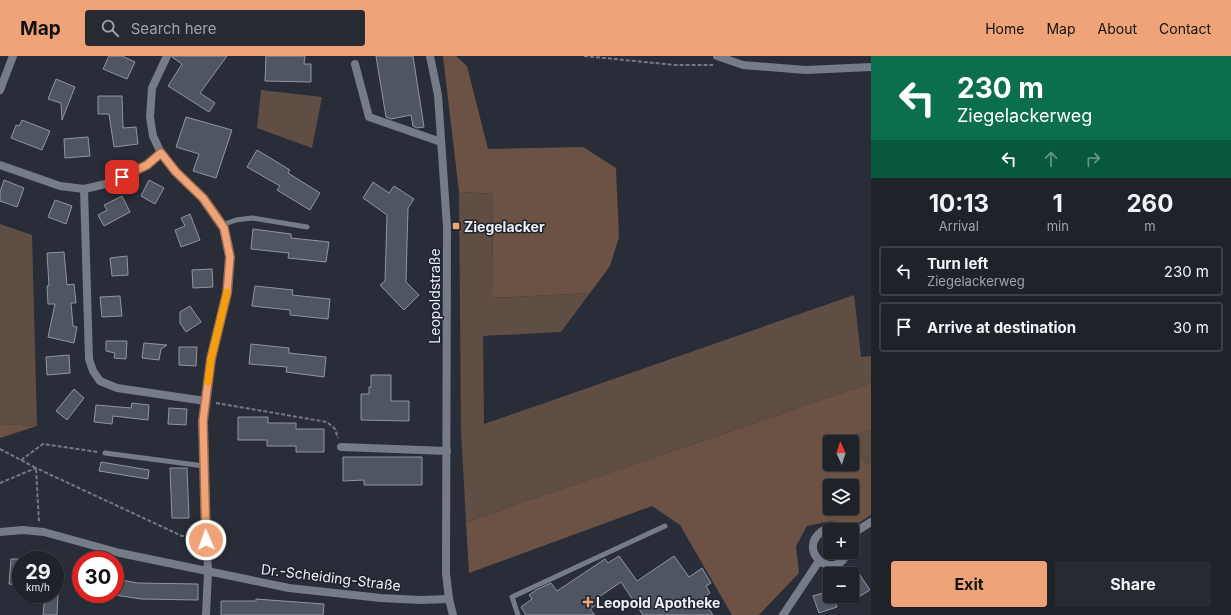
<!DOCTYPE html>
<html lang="en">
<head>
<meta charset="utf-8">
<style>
  body { margin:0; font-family:Inter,sans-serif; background:#262a31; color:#f1f3f6; height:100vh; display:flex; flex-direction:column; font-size:15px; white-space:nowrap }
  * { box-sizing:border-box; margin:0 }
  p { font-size:13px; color:#a1a4a8 }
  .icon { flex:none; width:22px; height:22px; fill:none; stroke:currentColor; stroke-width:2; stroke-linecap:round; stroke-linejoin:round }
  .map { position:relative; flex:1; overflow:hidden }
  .side { display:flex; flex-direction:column; background:#1e2229; width:360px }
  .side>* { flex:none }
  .banner { background:#0b6e4f; color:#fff; overflow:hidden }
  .needle { width:26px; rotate:356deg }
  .buttons { position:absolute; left:823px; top:379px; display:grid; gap:8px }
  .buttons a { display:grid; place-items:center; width:36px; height:36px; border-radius:4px; background:#1e2229; box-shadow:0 1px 3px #0004,0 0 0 1px #3c3f46; font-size:20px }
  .speed { position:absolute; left:12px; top:495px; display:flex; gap:8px; font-size:20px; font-weight:700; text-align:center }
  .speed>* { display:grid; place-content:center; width:52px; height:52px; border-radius:50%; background:#1e2229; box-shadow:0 1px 3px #0004,0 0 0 1px #3c3f46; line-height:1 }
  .speed small { font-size:10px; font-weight:400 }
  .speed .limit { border:6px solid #d22; background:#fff; color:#111 }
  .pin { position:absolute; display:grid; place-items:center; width:34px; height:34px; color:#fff; margin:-17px; border-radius:8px; box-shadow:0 2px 6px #0006 }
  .me { position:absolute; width:44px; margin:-22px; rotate:358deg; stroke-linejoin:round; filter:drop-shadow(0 0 3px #0008) }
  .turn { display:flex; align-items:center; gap:14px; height:84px; padding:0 20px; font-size:18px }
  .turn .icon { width:52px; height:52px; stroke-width:2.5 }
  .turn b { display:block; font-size:28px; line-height:34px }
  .lanes { display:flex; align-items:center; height:38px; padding:0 20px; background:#0003; justify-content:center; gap:20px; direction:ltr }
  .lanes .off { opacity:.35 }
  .eta { display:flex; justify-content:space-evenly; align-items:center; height:68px; text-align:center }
  .eta b { font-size:24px; font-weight:700; line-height:28px }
  .action { display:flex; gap:8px; margin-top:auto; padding:8px 20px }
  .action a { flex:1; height:46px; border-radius:4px; background:#efa378; color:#111; font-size:16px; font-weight:700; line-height:46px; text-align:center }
  .action a+a { background:#262a31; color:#f1f3f6 }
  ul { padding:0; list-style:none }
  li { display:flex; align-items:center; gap:12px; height:50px; margin:0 8px 6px; padding:0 12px; border:2px solid #3c3f46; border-radius:4px }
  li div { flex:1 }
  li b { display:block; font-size:15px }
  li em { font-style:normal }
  header { display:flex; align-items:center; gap:24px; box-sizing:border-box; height:56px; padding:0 20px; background:#efa378; color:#111 }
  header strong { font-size:19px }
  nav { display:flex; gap:22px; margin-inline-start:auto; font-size:14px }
  .search { width:280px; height:36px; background:#262a31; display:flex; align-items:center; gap:10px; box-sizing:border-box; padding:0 14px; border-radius:4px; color:#a1a4a8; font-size:15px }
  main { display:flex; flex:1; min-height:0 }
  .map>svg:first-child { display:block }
  .green { fill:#604e44 }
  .forest { fill:#6b5244; fill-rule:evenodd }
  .building { fill:#505661; stroke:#8f96a2 }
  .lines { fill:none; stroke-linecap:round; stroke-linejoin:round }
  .path { stroke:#747981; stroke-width:2; stroke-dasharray:4 2; stroke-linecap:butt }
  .lane { stroke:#767c87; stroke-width:5 }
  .street { stroke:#767c87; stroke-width:8 }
  .route-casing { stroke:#9b6a4e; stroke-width:10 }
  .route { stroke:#efa378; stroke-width:7 }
  .slow { stroke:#f59e0b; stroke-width:7 }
  .poi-dot { fill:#efa378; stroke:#1e242d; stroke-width:1.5 }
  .labels { text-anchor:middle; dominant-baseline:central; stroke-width:3; stroke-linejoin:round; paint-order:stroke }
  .poi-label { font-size:14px; font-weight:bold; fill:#ebeef5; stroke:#1e242d; text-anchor:start }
  .street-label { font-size:14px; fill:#ebeef5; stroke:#1e242d }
</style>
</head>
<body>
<header>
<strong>Map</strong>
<div class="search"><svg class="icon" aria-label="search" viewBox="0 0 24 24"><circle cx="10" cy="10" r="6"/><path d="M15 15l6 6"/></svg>Search here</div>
<nav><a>Home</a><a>Map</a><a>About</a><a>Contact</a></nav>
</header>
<main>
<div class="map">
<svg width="871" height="559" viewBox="0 0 871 559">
  <rect width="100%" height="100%" fill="#282d37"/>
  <g class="green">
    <polygon points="261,34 322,41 312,92 257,72"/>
    <polygon points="459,136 493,138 492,242 590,237 561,276 483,280 484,368 854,239 861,301 871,300 871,327 466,466 461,375"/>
    <polygon points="0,168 32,179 37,370 0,368"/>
    <polygon points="871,373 871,406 867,408 852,392 852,386 847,386 844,382"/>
  </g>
  <g class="forest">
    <polygon points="443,0 456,0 467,10 488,93 583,91 616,112 619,181 610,210 590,237 492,242 493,138 459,136"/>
    <path d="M871,327V373L844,382L847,386H830V408H852V392L867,408L871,406V459L854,470L831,465L807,470L796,490L799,517L759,559H732L680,469L652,450L469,517L466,466ZM830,430H852V452H830Z"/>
    <polygon points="0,368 37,370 0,382"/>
  </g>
  <g class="building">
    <polygon points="109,0 122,0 135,6 127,23 103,13"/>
    <polygon points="172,0 227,0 200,37 215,47 209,56 168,30 182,8 172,1"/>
    <polygon points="266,0 305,0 304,8 311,8 311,26 265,25"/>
    <polygon points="376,0 413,0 424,71 417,72 413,70 411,59 391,63 386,61"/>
    <polygon points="56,23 75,31 62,64 61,47 48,43"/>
    <polygon points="98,40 122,40 123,72 136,71 138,88 114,91 109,58 98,58"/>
    <polygon points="186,61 232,74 216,122 193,115 199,98 176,91"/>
    <polygon points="22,64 50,75 42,94 11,82 16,69 19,70"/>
    <polygon points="88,81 90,100 65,102 64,83"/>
    <polygon points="257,94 290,114 288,117 320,137 310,154 277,134 280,130 247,111"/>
    <polygon points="4,124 24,132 17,151 0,145 0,136"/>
    <polygon points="149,124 164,132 155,148 141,140"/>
    <polygon points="373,126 389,137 394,130 414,143 408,152 406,226 419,239 404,254 380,229 385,225 387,159 363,142"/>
    <polygon points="122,140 130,156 104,170 98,159 107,154 104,149"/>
    <polygon points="55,144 72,150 66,168 48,161"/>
    <polygon points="190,158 200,184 181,191 175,174 185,170 181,162"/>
    <polygon points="253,173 291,178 291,182 329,186 326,206 288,202 289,197 251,193"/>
    <polygon points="64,196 67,229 74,228 76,247 71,247 73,270 77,271 74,287 48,281 55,248 48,248 47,230 49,230 47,197"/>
    <polygon points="127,200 128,219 112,220 110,202"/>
    <polygon points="212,213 213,231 193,232 192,214"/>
    <polygon points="255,230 293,234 292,239 330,243 328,263 290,259 290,254 252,250"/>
    <polygon points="120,240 122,260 102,261 100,241"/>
    <polygon points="190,250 201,266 186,276 180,267 180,256"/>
    <polygon points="106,285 127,285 126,303 114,302 115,297 106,295"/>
    <polygon points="144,287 167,289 161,293 159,304 142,302"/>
    <polygon points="251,288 289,292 289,297 326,301 324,321 286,316 287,311 249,308"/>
    <polygon points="179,291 197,291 196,310 179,309"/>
    <polygon points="69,299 70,317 47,319 46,301"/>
    <polygon points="371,319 391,319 391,345 409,345 409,365 361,364 361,338 369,338 369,331 371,331"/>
    <polygon points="74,333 84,342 67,364 56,355"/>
    <polygon points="132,347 149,349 148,364 113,360 112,368 94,366 96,349 131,352"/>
    <polygon points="169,352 187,353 186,369 168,368"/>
    <polygon points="238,361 268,361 268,367 296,367 296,373 324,373 324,396 296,396 296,390 267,390 267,384 238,384"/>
    <polygon points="343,401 422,401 422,429 364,429 364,424 343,425"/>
    <polygon points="101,406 149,414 148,423 99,415"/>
    <polygon points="170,412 187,412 189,462 172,462"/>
    <polygon points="619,500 637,525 674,500 689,521 702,512 711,527 706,530 710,537 702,543 713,559 643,559 621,526 596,543 599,547 590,553 595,559 526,559 521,551 532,543 529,539 536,534 551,527 557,535 605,503 608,507"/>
    <polygon points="11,503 21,503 21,529 9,528"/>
    <polygon points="858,516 870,534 852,545 852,520"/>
    <polygon points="115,523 138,527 198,528 198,544 141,543 115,539"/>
    <polygon points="830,535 830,540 833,540 837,551 819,557 813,540"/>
    <polygon points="45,538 58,538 57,559 43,559"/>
    <polygon points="256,543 324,548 323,559 221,559 221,545 256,545"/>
  </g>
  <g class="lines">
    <g class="path">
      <polyline points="584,0 675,9 713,9"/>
      <polyline points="216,347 327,366 335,373 338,382"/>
      <polyline points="0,393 36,412 39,466"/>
      <polyline points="21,404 43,388 98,396"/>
      <polyline points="0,427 36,412 182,480 197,480"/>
    </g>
    <g class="lane">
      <polyline points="222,169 236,164 252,162 307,171"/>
      <polyline points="105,397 204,410"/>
      <polyline points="518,559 512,541 665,470"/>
    </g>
    <g class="street">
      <polyline points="167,0 152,32 150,61 153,80 161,97 176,116 203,142 224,172 230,201 227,237 211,303 203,365 208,516 206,559"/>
      <polyline points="430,0 438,39 447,171 446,517 449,543 453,559"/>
      <polyline points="717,0 743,9 806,14 871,11"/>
      <polyline points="355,8 369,61 441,86"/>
      <polyline points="0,34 13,0"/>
      <polyline points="0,109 60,130 84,133 110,127 147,109 161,97"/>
      <polyline points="84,133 89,303 93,315 100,325 117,332 205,345"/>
      <polyline points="341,391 447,395"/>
      <path d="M838,474C833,472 825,472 821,476C799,493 827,521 843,504C845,502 847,498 848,496"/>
      <polyline points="0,476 23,474 44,476 120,497 289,532 381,542 420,544 449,543"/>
      <polyline points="852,478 871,466"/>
      <polyline points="783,559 819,505"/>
    </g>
  </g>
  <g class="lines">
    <g class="route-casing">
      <polyline id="route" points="122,121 147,109 161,97 176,116 203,142 222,169 224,172 230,201 227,237 211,303 203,365 206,484"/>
    </g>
    <use href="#route" class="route"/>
    <polyline class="slow" points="208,326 211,303 227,236"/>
  </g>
  <g class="poi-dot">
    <rect x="452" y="166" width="8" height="8" rx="2"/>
    <path d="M586 540h4v4h4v4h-4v4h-4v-4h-4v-4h4z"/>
  </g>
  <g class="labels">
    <g class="poi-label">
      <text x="464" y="170">Ziegelacker</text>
      <text x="596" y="546">Leopold Apotheke</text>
    </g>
    <g class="street-label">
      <text transform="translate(434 240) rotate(-90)">Leopoldstraße</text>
      <text transform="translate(331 521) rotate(7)">Dr.-Scheiding-Straße</text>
    </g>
  </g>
</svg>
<div class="buttons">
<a><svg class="needle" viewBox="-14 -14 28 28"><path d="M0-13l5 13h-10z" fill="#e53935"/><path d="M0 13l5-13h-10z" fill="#a1a4a8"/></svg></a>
<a><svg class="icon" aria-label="layers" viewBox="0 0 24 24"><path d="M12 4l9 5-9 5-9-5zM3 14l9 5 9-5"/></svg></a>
<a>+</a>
<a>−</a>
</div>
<div class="speed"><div>29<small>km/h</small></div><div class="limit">30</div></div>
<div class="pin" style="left:122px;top:121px;background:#d93025"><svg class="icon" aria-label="arrive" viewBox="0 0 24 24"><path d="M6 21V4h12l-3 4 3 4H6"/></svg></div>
<svg class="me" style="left:206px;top:484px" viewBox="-20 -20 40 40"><circle r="17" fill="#efa378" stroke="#fff" stroke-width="3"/><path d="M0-11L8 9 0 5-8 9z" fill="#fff"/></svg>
</div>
<section class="side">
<div class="banner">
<div class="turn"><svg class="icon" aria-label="left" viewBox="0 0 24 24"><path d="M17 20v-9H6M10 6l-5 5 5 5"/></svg><div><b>230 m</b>Ziegelackerweg</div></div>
<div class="lanes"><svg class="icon" aria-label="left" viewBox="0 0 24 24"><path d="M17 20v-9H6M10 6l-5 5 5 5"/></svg><svg class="icon off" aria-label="ahead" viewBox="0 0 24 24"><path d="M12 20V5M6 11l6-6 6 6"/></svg><svg class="icon off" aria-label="right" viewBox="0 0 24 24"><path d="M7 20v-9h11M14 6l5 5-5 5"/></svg></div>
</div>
<div class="eta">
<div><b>10:13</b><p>Arrival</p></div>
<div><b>1</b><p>min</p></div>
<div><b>260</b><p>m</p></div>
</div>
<ul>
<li><svg class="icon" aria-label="left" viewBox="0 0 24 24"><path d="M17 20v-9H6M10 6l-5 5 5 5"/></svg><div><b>Turn left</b><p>Ziegelackerweg</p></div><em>230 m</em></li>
<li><svg class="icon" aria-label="arrive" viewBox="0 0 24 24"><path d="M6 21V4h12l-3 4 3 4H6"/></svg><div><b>Arrive at destination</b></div><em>30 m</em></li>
</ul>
<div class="action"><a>Exit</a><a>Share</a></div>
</section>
</main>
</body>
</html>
